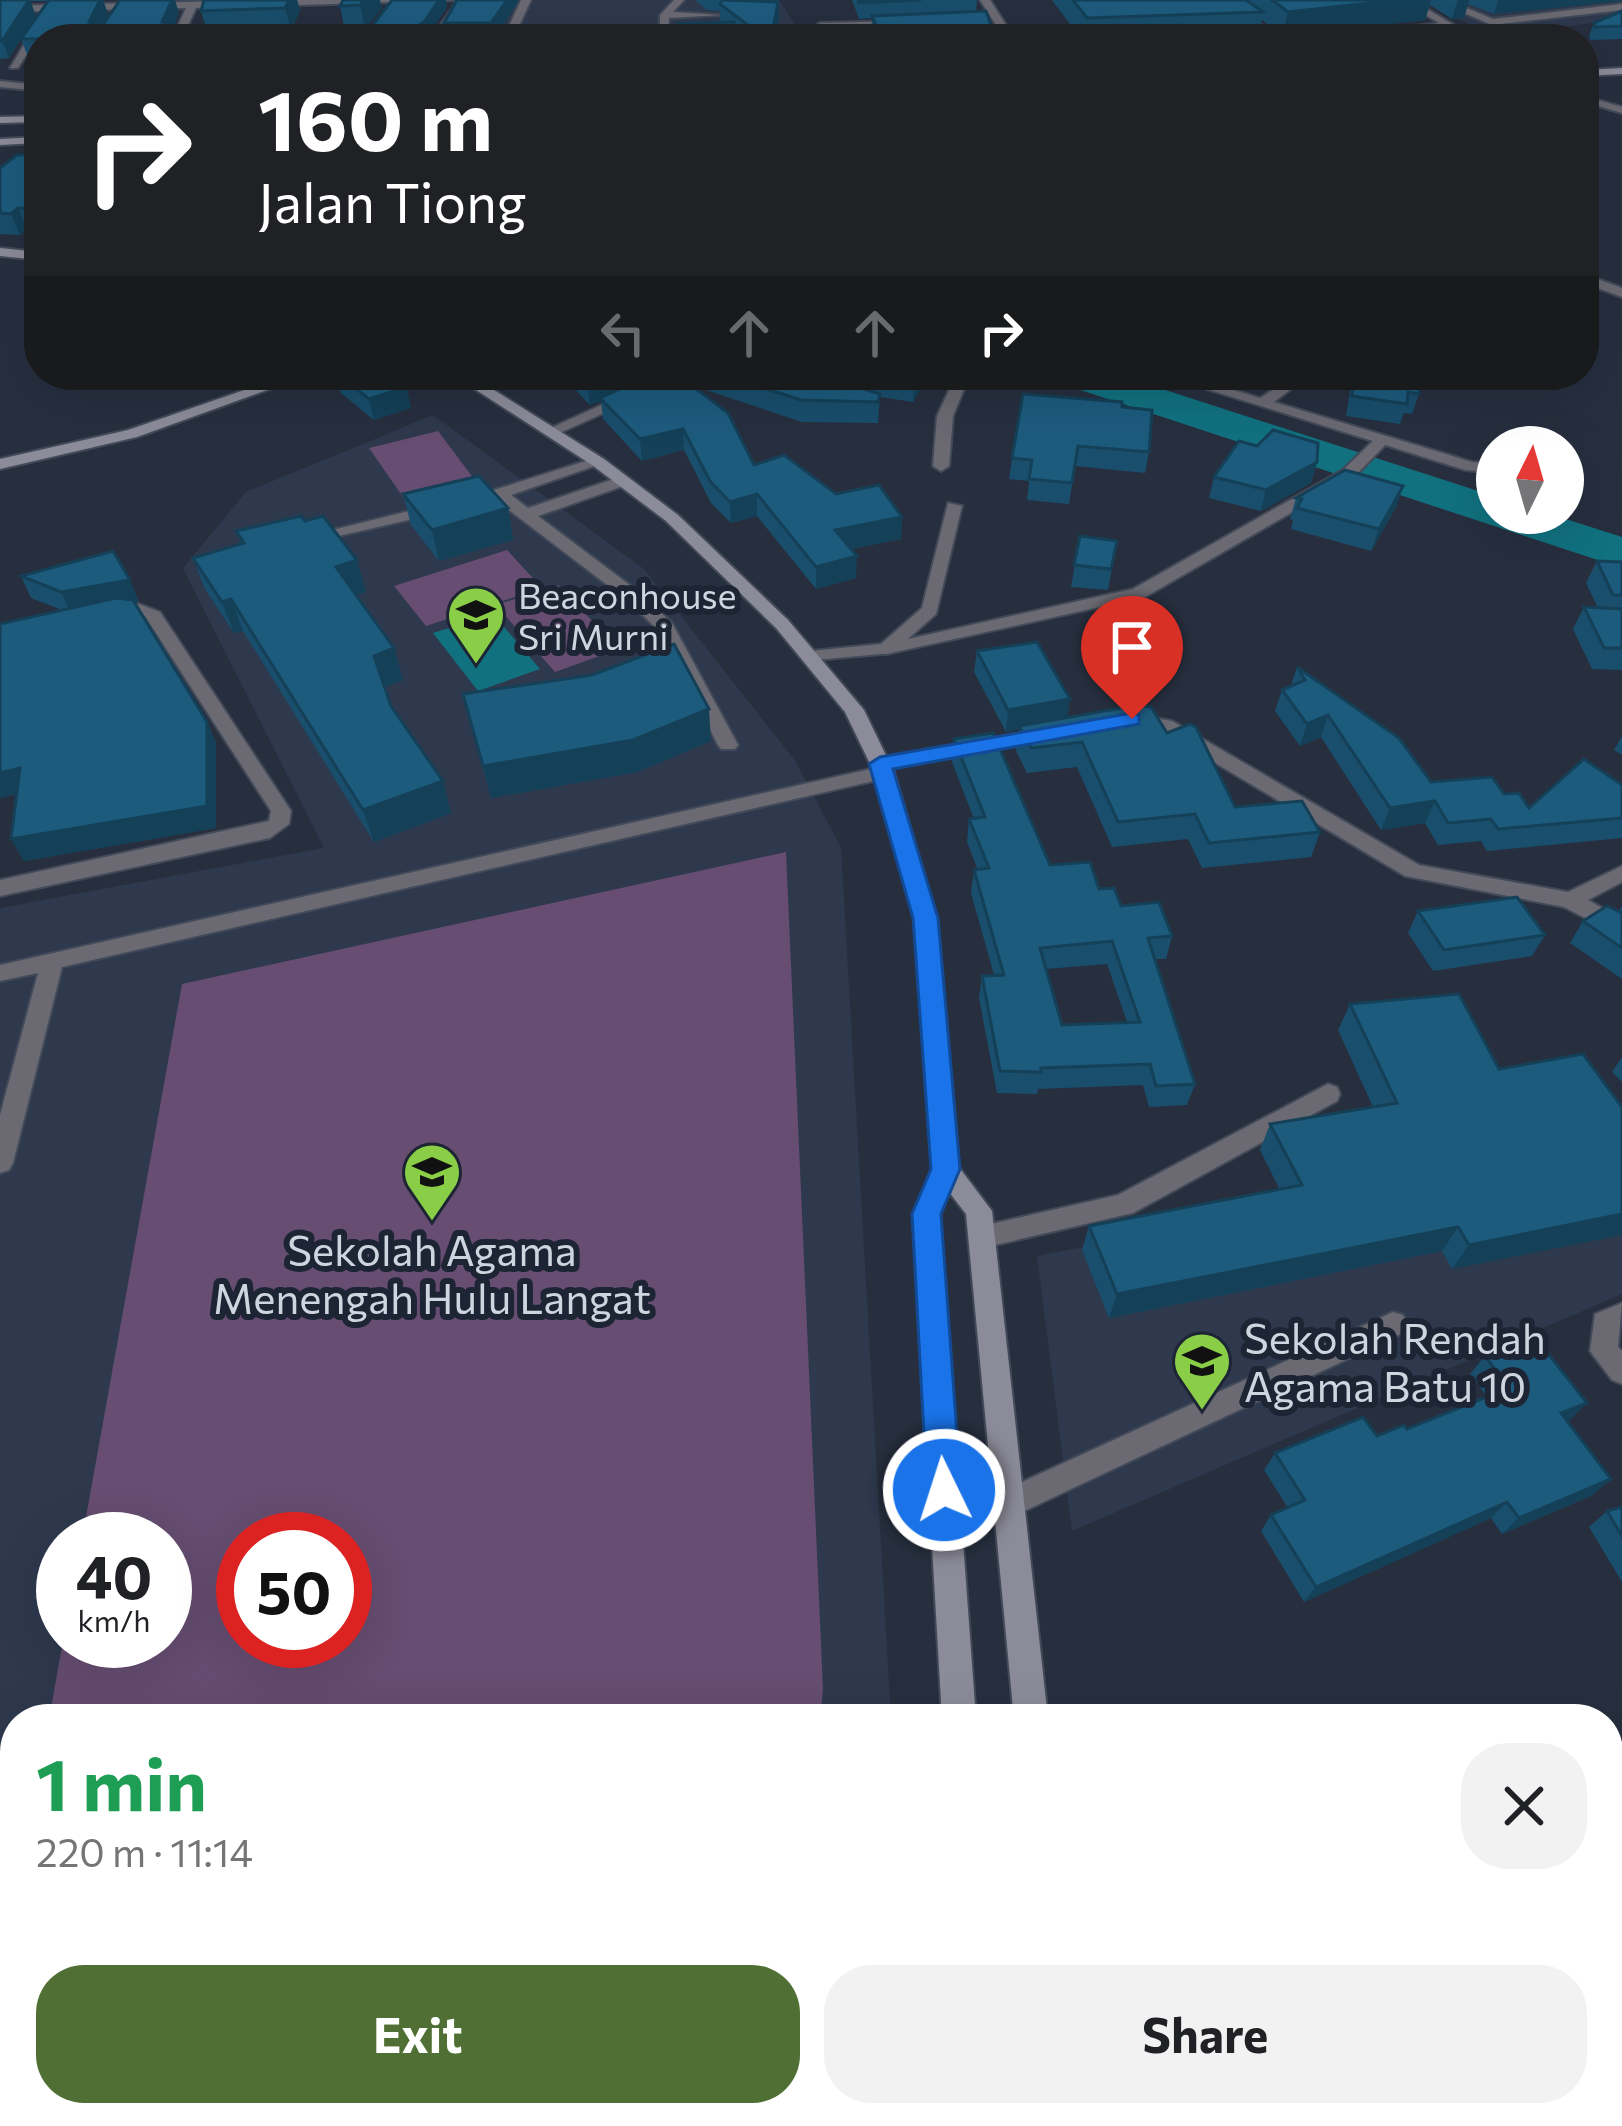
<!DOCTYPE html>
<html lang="en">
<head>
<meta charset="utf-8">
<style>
  body { margin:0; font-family:Commissioner,sans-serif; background:#f2f2f2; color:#202124; height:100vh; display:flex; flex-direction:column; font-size:45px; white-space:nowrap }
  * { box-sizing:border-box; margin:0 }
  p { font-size:39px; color:#757577 }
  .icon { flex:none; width:66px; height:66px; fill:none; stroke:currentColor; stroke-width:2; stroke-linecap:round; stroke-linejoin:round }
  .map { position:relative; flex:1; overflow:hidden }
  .sheet { position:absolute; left:0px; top:1704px; width:1623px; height:423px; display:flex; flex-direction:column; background:#fff; border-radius:48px 48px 0 0; box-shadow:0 12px 48px #0002 }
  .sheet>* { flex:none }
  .hud { position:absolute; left:24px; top:24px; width:1575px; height:366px; border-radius:48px; box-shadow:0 12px 48px #0002; background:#202124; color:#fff; overflow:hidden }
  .needle { width:78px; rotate:5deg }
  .fabs { position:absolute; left:1476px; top:426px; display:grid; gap:24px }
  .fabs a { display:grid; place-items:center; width:108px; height:108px; border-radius:50%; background:#fff; box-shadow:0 12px 48px #0002; font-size:60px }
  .speed { position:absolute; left:36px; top:1512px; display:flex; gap:24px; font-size:60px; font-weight:700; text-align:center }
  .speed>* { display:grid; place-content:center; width:156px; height:156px; border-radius:50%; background:#fff; box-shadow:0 12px 48px #0002; line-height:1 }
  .speed small { font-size:30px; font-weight:400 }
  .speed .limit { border:18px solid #d22; background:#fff; color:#111 }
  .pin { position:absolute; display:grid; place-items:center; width:102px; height:102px; color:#fff; margin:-123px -51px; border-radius:50% 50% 50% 0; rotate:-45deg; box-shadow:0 0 12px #0007 }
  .pin .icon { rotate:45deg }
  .me { position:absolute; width:132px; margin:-66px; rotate:356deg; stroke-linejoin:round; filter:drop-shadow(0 0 9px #0008) }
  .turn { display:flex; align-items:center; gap:42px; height:252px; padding:0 36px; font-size:54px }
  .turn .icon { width:156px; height:156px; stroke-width:2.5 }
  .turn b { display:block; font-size:84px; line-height:102px }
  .lanes { display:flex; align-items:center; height:114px; padding:0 36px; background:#0003; justify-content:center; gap:60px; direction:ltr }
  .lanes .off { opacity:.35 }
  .round { display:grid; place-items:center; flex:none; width:126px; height:126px; border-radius:48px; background:#f2f2f2 }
  .overview { display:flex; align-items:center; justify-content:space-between; height:204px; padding:0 36px }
  h1 { font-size:72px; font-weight:700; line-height:90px; color:#1e9e55 }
  .cta { display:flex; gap:24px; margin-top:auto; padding:24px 36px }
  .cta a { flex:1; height:138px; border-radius:48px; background:#506f34; color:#fff; font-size:48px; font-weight:700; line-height:138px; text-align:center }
  .cta a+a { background:#f2f2f2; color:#202124 }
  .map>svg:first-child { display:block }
  .built { fill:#2e394e; fill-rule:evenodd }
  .green { fill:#664d71; fill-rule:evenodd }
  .water { fill:#11717f }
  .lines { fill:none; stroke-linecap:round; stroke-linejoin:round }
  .river { fill:#11717f; fill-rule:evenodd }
  .lane-casing { stroke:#424a59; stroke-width:4 }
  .street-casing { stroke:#424a59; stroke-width:4 }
  .secondary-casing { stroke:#424a59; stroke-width:4 }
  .lane { fill:#6b6a73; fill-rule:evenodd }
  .street { fill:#6b6a73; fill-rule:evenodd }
  .secondary { fill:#8c8b99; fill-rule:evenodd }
  .wall { fill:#194e6c; fill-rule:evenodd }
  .shaded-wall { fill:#144058 }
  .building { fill:#1d5b7d; stroke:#144058; stroke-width:3; fill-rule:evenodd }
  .route { fill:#1a73e8; stroke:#114b97; stroke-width:3 }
  .labels { text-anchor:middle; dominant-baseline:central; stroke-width:12; stroke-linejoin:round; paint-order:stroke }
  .far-poi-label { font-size:36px; fill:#cfd5df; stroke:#1d2535; text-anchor:start }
  .poi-label { font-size:42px; fill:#cfd5df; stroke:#1d2535 }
</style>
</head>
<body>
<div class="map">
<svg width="1622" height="2126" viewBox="0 0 1622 2126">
  <rect width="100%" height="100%" fill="#272f3f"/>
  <g class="built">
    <polygon points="483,0 779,0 804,39 457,39"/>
    <polygon points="1421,0 1622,0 1622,19 1493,36"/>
    <path d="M433,415L644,569L796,762L841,848L891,1719H15V2112H794L751,2126H0V908L324,848L183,568L246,492ZM63,1539H165V1641H63ZM243,1539H345V1641H243Z"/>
    <polygon points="1622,1142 1622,1294 1072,1531 1037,1256"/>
  </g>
  <g class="green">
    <polygon points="438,431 474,479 403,497 369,448"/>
    <polygon points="507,550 542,588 426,626 394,586"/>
    <polygon points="558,585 619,649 555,672 496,605"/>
    <path d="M786,852L823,1689L820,1719H49L63,1641H165V1539H82L182,984ZM345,1539V1641H243V1539Z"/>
    <polygon points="15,1909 15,2112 382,2112 336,2126 0,2126 0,1992"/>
  </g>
  <polygon class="water" points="493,614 540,669 478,691 433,633"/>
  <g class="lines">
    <polygon class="river" points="1056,375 1119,375 1497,497 1497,513 1547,513 1622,537 1622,568 1062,384"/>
    <g class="lane-casing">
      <g id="lane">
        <polygon points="521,0 531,0 513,39 503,39"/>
        <polygon points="674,0 684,0 673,12 722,15 669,18 668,32 740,39 660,37 660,15"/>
        <polygon points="1400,0 1412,0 1454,25 1349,39 1318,39 1439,23"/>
        <polygon points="370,33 375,36 373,39 208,39"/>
        <polygon points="0,81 39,85 39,91 0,87"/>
        <polygon points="1584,96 1622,107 1622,113 1584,102"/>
        <polygon points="1377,437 1390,440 1355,476 1145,597 886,654 877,649 886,644 1133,589 1343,470"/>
        <polygon points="592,459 606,462 511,495 528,508 617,478 629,478 629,484 538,516 639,592 672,623 738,745 735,749 721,749 718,745 658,630 627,600 496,500 308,543 300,538 494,490"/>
        <polygon points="884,766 891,767 891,777 62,967 13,1163 9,1170 0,1173 0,1115 38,973 0,981 0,965"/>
        <polygon points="1393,1312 1403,1315 1407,1324 1403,1333 1020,1513 1009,1518 998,1513 994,1503 998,1493"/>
      </g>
    </g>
    <g class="street-casing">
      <g id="street">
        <polygon points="458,0 269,6 264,3 281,0"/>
        <polygon points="458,0 466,2 441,39 431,39"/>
        <polygon points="980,0 990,0 1015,39 1005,39"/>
        <polygon points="1219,0 1230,0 1279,39 1268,39"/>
        <polygon points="1434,0 1447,0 1493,19 1622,4 1622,10 1492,25"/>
        <polygon points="234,1 237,6 196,8 182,39 172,39 186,8 0,12 0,6"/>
        <polygon points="904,21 901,26 815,26 820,23"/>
        <polygon points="37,23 45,25 18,68 10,68"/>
        <polygon points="1584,274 1622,288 1622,297 1584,283"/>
        <polygon points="956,375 970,375 953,416 949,466 941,471 933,466 937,416"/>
        <polygon points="1162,375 1184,375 1260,398 1277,387 1278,375 1292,375 1291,389 1274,402 1472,462 1497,463 1497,473 1465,470"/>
        <polygon points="630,392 637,396 635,399 555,435 542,432"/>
        <polygon points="948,503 962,506 936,614 892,653 804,661 804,653 811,651 881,644 922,608"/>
        <polygon points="139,604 160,612 291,811 289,824 270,838 0,896 0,880 269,821 271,811 145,616 107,619 98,614 101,610"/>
        <polygon points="1131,714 1172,721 1419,865 1568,892 1622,866 1622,882 1588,900 1622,919 1622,937 1564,907 1405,876 1160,730 1124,724 1121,720"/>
        <polygon points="1050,728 1057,730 1057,738 881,770 871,764 881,758"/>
        <polygon points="1328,1084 1337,1087 1340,1094 1337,1101 1133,1213 982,1248 973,1245 969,1237 973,1229 982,1226 1118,1195"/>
        <polygon points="1622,1303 1618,1347 1622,1351 1622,1384 1612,1380 1590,1351 1595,1314"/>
      </g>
    </g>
    <g class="secondary-casing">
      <g id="secondary">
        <polygon points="1622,68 1622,74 1584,76 1584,70"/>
        <polygon points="39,116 39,122 0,123 0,117"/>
        <polygon points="39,137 39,143 0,145 0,139"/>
        <polygon points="0,248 39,252 39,260 0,256"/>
        <polygon points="288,375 309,375 137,437 0,469 0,459 128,430"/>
        <polygon points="453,375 470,375 604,459 678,515 788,620 864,710 894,772 936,918 958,1166 992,1211 1048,1719 1014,1719 966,1214 949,1192 939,1214 976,1719 942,1719 913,1214 933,1169 914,918 874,772 845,712 776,628 666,521 592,465"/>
        <rect x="957" y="2112" width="38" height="14"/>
        <polygon points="1051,2112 1089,2112 1091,2126 1053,2126"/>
      </g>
    </g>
    <use href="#lane" class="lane"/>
    <use href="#street" class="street"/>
    <use href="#secondary" class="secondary"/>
  </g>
  <g class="wall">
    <path d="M0,0H103L108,14L102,25L179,13L39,39V57H28L21,39L9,58L0,59ZM30,1H48L22,37L36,16Z"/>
    <polygon points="204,0 297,0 300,10 291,31 283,32 285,39 199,39 206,28 201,11"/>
    <polygon points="343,0 382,8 367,26 447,7 425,39 328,39 328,37 344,27 340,6"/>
    <polygon points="519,0 494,39 447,38 444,23"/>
    <polygon points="695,0 772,0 779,17 775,39 745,39 720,20 720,11 707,10"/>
    <polygon points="852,0 977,0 976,12 996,39 874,39 871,32 872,18 859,19"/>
    <polygon points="1052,0 1622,0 1494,14 1468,4 1464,18 1452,19 1430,5 1425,20 1282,36 1262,20 1258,37 1194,39 1081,39"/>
    <polygon points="1622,11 1622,39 1590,40 1589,36 1594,23"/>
    <polygon points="39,154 39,230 27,229 20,235 0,234 0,168"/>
    <polygon points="336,375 390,375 406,387 411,408 374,420 341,393"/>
    <polygon points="552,375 819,375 870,391 871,375 929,375 913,402 880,397 878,423 802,422 691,385 754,465 902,517 901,539 851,549 856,578 816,589 757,516 731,523 711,503 684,450 642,461 603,419 601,401 590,405 569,383"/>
    <polygon points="1347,375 1420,375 1419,394 1412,414 1404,413 1400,424 1346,416 1351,385 1344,383"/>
    <polygon points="1122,407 1149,452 1145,473 1075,466 1069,504 1027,500 1029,481 1009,479 1012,458"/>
    <polygon points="1317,462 1311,483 1261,511 1209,498 1214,477"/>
    <polygon points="1403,486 1396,507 1371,551 1291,529 1293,520 1290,519 1296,498"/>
    <polygon points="403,494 508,508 513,540 439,561 411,525"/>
    <polygon points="236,531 366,592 356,595 394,648 403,680 385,687 391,706 451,813 374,842 243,631 234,633 205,589 193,558 241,544"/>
    <polygon points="1080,536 1117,541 1108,590 1071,587"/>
    <polygon points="1597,561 1622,562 1622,670 1592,669 1573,629 1584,607 1598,608 1586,583"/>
    <polygon points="21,576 139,602 135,602 207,722 216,743 216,828 24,861 11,839 17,794 0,798 0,624 62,610 31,598"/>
    <polygon points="977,651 1070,699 1067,717 1167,733 1235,807 1320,832 1311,857 1202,868 1188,839 1112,847 1077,767 1027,773 1016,751 1019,729 1006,732 974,672"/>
    <polygon points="1297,667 1431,782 1504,794 1529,808 1622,785 1622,838 1487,851 1481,841 1438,845 1425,823 1381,830 1321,737 1300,746 1275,711 1282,690 1291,686"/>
    <polygon points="463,694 711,741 637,772 491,798"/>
    <polygon points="1622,736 1622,755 1614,750"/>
    <path d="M954,739L1050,865L1099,889L1121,906L1172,936L1166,959H1155L1195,1084L1187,1105L1149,1107L1143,1085L1038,1089L1037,1094L997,1093L979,998L982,976L994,975L971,893L974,870H978L967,842L969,819H974L952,762ZM1107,964L1127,1022L1062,1025L1046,969Z"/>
    <polygon points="1622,906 1622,979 1570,943 1583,921 1619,911"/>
    <polygon points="1418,911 1545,935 1532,956 1433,971 1408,933"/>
    <polygon points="1350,1004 1499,1069 1622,1107 1452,1269 1442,1251 1109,1318 1082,1250 1089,1226 1280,1190 1260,1150 1270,1124 1373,1107 1338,1030"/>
    <polygon points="1622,1057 1622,1082 1612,1072"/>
    <polygon points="1485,1356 1570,1420 1567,1421 1593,1495 1502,1534 1491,1518 1304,1602 1261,1531 1271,1515 1288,1508 1264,1470 1275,1453 1377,1436 1407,1429 1487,1397 1470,1374"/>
    <polygon points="1622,1507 1622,1582 1589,1527 1607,1511"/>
    <polygon points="1622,1752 1622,1961 1608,1935 1608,1757"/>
    <polygon points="1285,2112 1608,2112 1585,2126 1289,2126"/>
  </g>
  <g class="shaded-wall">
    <polygon points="30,0 36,16 9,58 2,41"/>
    <polygon points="100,0 103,0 108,14 95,39 89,22"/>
    <polygon points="172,0 175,0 179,13 174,26 178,39 163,39 162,22"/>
    <polygon points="289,0 297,0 300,10 291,31 285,8"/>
    <polygon points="364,0 380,0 382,8 365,29 360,5"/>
    <polygon points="439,0 446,0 447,7 427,38 407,39 406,33"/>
    <polygon points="507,0 519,0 494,39 491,23"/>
    <polygon points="1396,0 1431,0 1425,20 1282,36 1288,12"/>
    <polygon points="1458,0 1469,0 1464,18 1452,19"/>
    <polygon points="1498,0 1622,0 1622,1 1494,14"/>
    <polygon points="778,2 779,17 775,39 771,39"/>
    <polygon points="18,208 27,229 20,235 11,214"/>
    <polygon points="609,375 635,375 636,385 600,398 601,401 590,405 588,384"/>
    <polygon points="918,375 929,375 913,402 914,382"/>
    <polygon points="406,387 411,408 374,420 369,399"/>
    <polygon points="683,429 684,450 642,461 640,439"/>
    <polygon points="1317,462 1311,483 1261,511 1266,490"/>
    <polygon points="1403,486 1396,507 1371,551 1379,529"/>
    <polygon points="757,494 757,516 731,523 730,502"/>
    <polygon points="508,508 513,540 439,561 432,530"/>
    <polygon points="902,517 901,539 834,552 835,530"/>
    <polygon points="857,556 856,578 816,589 816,567"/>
    <polygon points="357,560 366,592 345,599 336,567"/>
    <polygon points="130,580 139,602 71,613 61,592"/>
    <polygon points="231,599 243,631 234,633 222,602"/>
    <polygon points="394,648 403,680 383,688 374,656"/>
    <polygon points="1070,699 1067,721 1019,726 1019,729 1006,732 1008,710"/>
    <polygon points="709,709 711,741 637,772 491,798 483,766"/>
    <polygon points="1328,715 1321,737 1300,746 1307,724"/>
    <polygon points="207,722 216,743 216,828 24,861 11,839"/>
    <polygon points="20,768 32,790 0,798 0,773"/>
    <polygon points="443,781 451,813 374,842 363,810"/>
    <polygon points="1435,801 1425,823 1381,830 1390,808"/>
    <polygon points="1622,1214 1622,1235 1452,1269 1469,1245"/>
    <polygon points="1458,1227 1442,1251 1109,1318 1117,1294"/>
    <polygon points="1587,1403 1570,1420 1545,1430 1561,1413"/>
    <polygon points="1611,1479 1593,1495 1502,1534 1519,1518"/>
    <polygon points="1507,1502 1491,1518 1304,1602 1316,1587"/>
  </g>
  <g class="building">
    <polygon points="0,0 29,0 2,41 0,41"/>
    <polygon points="49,0 100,0 89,22 103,25 120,0 172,0 162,22 174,25 163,39 21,39"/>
    <polygon points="204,0 289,0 285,8 201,11"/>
    <polygon points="343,0 364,0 360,5 340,6"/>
    <polygon points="392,0 439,0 424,22 406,33 388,32 383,38 328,37 334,27 373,25"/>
    <polygon points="457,0 507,0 491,23 444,23"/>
    <polygon points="722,0 778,2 771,39 766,39 720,4"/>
    <polygon points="858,0 921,0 859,3"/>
    <polygon points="1073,0 1246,0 1263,12 1087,18"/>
    <polygon points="1272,0 1396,0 1288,12"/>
    <polygon points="986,11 996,39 892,39 894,36 890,27 877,28 872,16"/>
    <polygon points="1622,11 1622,26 1595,27 1594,23"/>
    <polygon points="734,22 729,39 674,39 677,24"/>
    <polygon points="202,28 282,29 279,38 274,38 274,39 199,39"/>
    <polygon points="39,154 39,209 18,208 11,214 0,213 0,168 17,155"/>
    <polygon points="339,375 390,375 406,387 369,399"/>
    <polygon points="579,375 609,375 588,384"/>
    <polygon points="644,375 678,375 728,413 754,465 784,455 836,494 879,485 902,517 835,530 857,556 816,567 757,494 730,502 710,481 683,429 640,439 600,398 643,379"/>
    <polygon points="724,375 819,375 880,394 878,402 801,400"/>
    <polygon points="871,375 918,375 914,382"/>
    <polygon points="1355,375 1420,375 1419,394 1408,392 1407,404 1352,396"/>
    <polygon points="1023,394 1122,402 1122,407 1152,410 1149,452 1078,446 1072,483 1029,479 1032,460 1012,458"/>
    <polygon points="1273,430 1318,443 1317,462 1266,490 1214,477 1239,441 1257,446"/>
    <polygon points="1345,470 1403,486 1379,529 1297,508 1302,499 1296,498"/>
    <polygon points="479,476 508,508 432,530 403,494"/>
    <polygon points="301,516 305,521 323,516 357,560 336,567 394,648 374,656 391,706 443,781 363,810 231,599 222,602 193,558 244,543 236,531"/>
    <polygon points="1080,536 1117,541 1111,569 1074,565"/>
    <polygon points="113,551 130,580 61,592 21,576"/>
    <polygon points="1597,561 1622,562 1622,595 1613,595"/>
    <polygon points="116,598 133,600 207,722 207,806 11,839 20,768 0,773 0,624"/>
    <polygon points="1584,607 1622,609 1622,648 1604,648"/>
    <polygon points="1037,642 1070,699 1008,710 977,651"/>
    <polygon points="674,644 709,709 633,740 483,766 463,694 592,675"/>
    <polygon points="1297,667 1399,738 1431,782 1492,777 1504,794 1519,793 1529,808 1584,759 1622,785 1622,818 1498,829 1491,819 1448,823 1435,801 1390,808 1328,715 1307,724 1282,690 1305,680"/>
    <polygon points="1138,705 1151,707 1167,733 1190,724 1196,727 1235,807 1302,801 1320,832 1209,843 1195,814 1118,822 1082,742 1031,748 1019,726"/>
    <path d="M993,733L1050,865L1090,862L1099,889L1114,888L1121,906L1159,902L1172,936L1148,938L1195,1084L1156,1086L1150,1064L1041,1068V1072L1000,1071L982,976L1004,975L974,870L989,868L969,819L985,817L954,739ZM1112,941L1140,1022L1062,1025L1040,948Z"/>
    <polygon points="1517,897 1545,935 1444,950 1418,911"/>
    <polygon points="1607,906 1622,913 1622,948 1583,921"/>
    <polygon points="1459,994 1499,1069 1583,1054 1622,1107 1622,1214 1469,1245 1458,1227 1117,1294 1089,1226 1302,1185 1270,1124 1397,1103 1350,1004"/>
    <polygon points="1535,1337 1587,1403 1561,1413 1611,1479 1519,1518 1507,1502 1316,1587 1271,1515 1305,1500 1275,1453 1363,1417 1377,1436 1404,1425 1407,1429 1509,1388 1485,1356"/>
    <polygon points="1622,1507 1622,1536 1607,1511"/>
    <polygon points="1622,1752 1622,1912 1608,1887 1608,1757"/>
    <polygon points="1608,1999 1622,2031 1622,2119 1585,2126 1304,2126 1300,2112 1608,2112"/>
  </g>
  <polygon class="route" points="1132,713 1139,715 1139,724 893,769 938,918 960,1169 941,1214 961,1490 956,1502 944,1507 932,1502 927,1490 912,1214 931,1169 913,918 869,764 880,757"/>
  <defs>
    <g id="school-pin" transform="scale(3)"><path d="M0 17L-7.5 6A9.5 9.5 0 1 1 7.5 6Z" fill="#8ace47" stroke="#1d2535"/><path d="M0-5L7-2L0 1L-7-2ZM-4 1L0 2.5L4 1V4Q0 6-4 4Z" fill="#111"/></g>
  </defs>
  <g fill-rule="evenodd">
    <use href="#school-pin" x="476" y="615"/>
    <use href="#school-pin" x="432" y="1172"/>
    <use href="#school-pin" x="1202" y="1361"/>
  </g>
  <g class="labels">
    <g class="far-poi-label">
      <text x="518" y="594">Beaconhouse<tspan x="518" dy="41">Sri Murni</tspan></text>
    </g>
    <g class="poi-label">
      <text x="432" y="1249">Sekolah Agama<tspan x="432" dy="48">Menengah Hulu Langat</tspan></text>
      <text x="1244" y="1337" text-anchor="start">Sekolah Rendah<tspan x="1244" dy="48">Agama Batu 10</tspan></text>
    </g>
  </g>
</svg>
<div class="fabs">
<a><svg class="needle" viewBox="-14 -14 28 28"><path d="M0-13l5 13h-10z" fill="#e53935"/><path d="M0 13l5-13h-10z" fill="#757577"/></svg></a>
</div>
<div class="speed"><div>40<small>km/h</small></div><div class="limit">50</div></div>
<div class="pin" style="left:1132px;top:719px;background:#d93025"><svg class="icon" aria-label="arrive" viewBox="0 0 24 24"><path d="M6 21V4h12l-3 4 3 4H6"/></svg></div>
<svg class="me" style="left:944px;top:1490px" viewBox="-20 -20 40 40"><circle r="17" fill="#1a73e8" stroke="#fff" stroke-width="3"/><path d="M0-11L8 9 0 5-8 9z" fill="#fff"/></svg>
<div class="hud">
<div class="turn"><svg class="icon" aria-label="right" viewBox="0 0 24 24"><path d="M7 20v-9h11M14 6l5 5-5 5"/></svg><div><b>160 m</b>Jalan Tiong</div></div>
<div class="lanes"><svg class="icon off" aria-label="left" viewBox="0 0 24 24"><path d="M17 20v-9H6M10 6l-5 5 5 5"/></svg><svg class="icon off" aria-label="ahead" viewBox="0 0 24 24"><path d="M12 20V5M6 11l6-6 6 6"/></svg><svg class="icon off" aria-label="ahead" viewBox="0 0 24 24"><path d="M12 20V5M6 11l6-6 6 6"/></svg><svg class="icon" aria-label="right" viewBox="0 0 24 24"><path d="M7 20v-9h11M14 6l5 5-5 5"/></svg></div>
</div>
<section class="sheet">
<div class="overview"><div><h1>1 min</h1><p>220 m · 11:14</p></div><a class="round"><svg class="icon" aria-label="close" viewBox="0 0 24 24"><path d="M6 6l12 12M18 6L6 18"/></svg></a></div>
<div class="cta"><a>Exit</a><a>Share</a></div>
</section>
</div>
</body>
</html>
